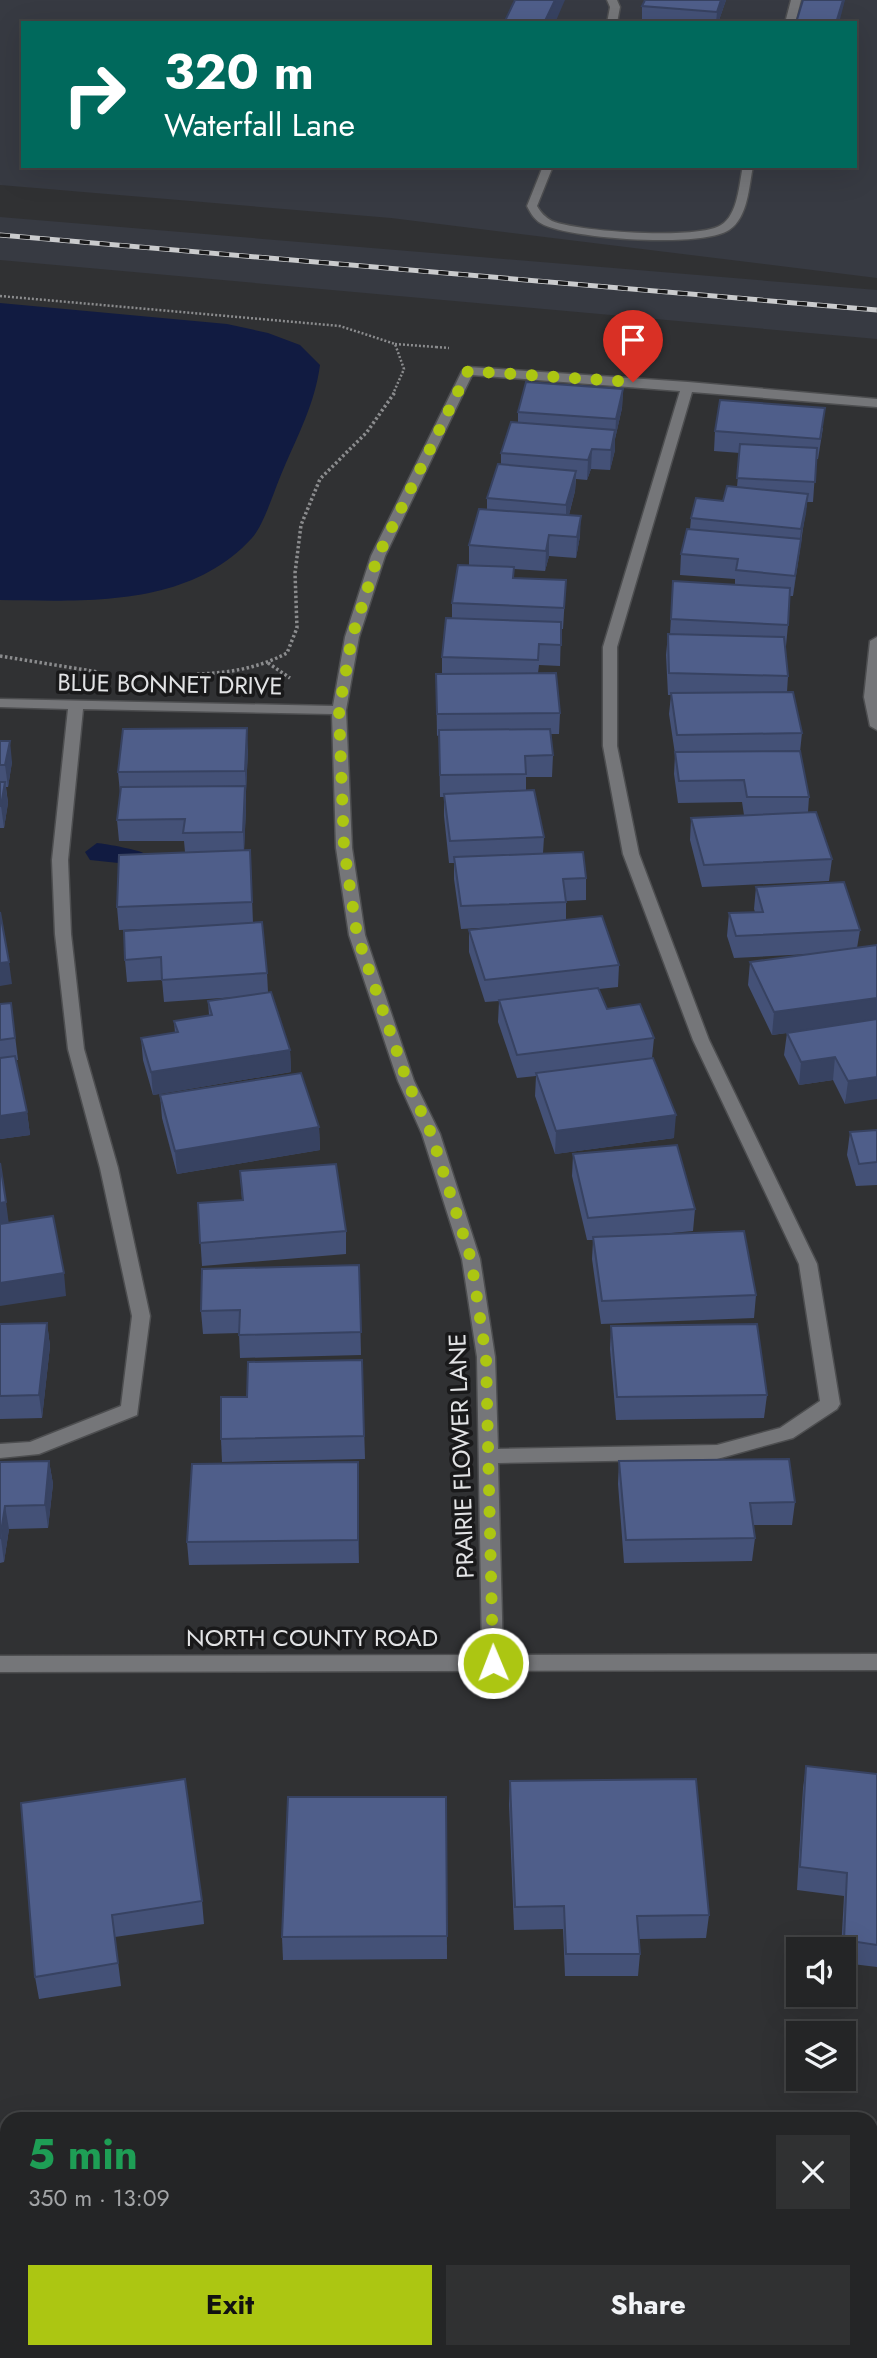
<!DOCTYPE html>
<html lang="en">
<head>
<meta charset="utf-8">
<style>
  body { margin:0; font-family:Jost,sans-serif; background:#303132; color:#f1f3f6; height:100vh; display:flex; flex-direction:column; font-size:26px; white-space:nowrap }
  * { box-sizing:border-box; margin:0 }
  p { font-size:23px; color:#a3a5a7 }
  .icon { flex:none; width:38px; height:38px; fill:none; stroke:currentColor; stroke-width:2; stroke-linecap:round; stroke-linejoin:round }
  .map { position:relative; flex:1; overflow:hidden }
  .sheet { position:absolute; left:0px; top:2112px; width:878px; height:247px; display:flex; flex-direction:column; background:#242526; border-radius:21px 21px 0 0; box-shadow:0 7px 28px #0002,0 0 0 2px #414243 }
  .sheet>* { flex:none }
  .guide { position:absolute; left:21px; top:21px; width:836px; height:147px; border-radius:0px; box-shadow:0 7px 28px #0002,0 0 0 2px #414243; background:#00695c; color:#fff; overflow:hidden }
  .tools { position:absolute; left:786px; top:1937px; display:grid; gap:14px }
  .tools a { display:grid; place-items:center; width:70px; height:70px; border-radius:0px; background:#242526; box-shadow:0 7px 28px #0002,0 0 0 2px #414243; font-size:35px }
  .pin { position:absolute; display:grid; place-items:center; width:60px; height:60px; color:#fff; margin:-72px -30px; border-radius:50% 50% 50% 0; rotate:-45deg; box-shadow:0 0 7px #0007 }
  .pin .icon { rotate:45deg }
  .me { position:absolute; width:77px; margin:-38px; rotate:359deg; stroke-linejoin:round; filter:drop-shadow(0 0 5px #0008) }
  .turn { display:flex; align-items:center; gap:24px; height:147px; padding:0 28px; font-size:32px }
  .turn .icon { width:91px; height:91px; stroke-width:2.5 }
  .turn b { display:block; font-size:49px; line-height:60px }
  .round { display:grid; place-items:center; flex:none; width:74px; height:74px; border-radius:0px; background:#303132 }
  .head { display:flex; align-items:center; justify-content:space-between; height:119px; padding:0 28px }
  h1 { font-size:42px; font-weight:700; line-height:52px; color:#1e9e55 }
  .cta { display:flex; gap:14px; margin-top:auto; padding:14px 28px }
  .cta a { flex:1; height:80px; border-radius:0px; background:#acc612; color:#111; font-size:28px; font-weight:700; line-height:80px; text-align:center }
  .cta a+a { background:#303132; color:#f1f3f6 }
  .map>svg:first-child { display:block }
  .built { fill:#373a42; fill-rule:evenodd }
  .water { fill:#111b41 }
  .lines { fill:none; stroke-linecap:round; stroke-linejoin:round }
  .minor-casing { stroke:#4d4e50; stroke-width:3 }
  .path-far1 { stroke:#8b8c8e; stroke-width:2.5; stroke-dasharray:2 2; stroke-linecap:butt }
  .path { stroke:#8b8c8e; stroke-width:3.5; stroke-dasharray:2.5 2.5; stroke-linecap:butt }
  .minor { fill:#757679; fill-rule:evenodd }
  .rail-casing { stroke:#cacbcd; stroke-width:5 }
  .rail { stroke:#19191a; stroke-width:3.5; stroke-dasharray:10; stroke-linecap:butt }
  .wall { fill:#445177 }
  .shaded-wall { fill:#374261 }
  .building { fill:#4f5e8a; stroke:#374261; stroke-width:2 }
  .route { stroke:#acc612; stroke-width:12; stroke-dasharray:0 21.6 }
  .labels { text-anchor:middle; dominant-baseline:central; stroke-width:7; stroke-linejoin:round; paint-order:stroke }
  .street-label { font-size:24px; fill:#e2e3e5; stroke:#19191a }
</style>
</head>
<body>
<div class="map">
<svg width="877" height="2358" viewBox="0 0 877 2358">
  <rect width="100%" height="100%" fill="#303133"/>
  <g class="built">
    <path d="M0,0H877V278L391,218L0,185ZM23,23H856V166H23Z"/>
    <polygon points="0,217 877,290 877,339 0,260"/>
  </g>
  <g class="water">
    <path d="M0,303L227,324L268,333L300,345L320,365C315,403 298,435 283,470C275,488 264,525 252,538C188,608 86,601 0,600Z"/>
    <path d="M97,843C106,844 141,850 145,854L128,864L90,860L85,852Z"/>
  </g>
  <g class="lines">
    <g class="minor-casing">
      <g id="minor">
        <polygon points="607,0 617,0 620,7 617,23 607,23 610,7"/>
        <polygon points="791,0 801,0 795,23 785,23"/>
        <path d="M543,166H553L537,206C541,213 545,217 552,221C578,232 699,240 721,225C738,215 739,184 743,166H753C749,186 748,218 729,230C702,248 575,239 544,225C535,221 531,214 527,206Z"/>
        <path d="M468,367L688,382L877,399V407L692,392L617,647V746L639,854L709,1040L817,1264L840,1404L837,1409L793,1438L717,1459L498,1463L503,1655L877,1654V1670L0,1672V1656L482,1655L477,1357L462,1259L422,1134L398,1081L349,935L336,848L332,714L83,709L68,860L71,934L84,1049L118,1168L150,1316L137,1415L39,1454L0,1458V1444L30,1442L121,1406L132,1316L100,1168L68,1049L55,934L52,860L68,709L0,707V699L333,706L345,637L371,556L462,371ZM472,375L680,391L603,647V746L623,854L693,1040L799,1264L820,1401L780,1428L717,1445L498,1449L495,1357L480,1259L440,1134L414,1081L365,935L352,848L346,710L359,637L385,556Z"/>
        <polygon points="877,637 877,730 870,726 864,697 870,641"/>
        <polygon points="7,2157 7,2179 0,2181 0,2159"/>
        <polygon points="872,2340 877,2342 877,2358 859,2358 858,2352 872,2352"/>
        <polygon points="328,2352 354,2352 353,2358 327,2358"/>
      </g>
    </g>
    <g class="path-far1">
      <polyline points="0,296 340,326 395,344 404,369 393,394"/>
      <polyline points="395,344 436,347"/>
      <polyline points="436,347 449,348"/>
    </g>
    <g class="path">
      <polyline points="0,656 98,672"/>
      <polyline points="268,663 290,678"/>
      <path d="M197,674C229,673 259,668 287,653L297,628L295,573L301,525L320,479L367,432L395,392"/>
    </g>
    <use href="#minor" class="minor"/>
    <g class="rail-casing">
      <polyline id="rail" points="0,235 877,310"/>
    </g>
    <use href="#rail" class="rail"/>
  </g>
  <g class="wall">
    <polygon points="645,0 726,0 718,23 642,23 642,6"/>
    <polygon points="623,389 622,408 615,439 615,450 610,470 591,469 587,480 576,479 575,491 569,515 580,536 576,558 549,556 545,571 514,569 514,578 566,580 563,629 561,629 560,666 539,665 538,673 560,713 559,734 551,734 553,755 552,777 526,777 526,790 544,837 543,853 586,878 586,900 566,901 566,919 619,965 618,987 599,989 607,1009 654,1038 652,1058 674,1138 555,1154 535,1096 536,1076 517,1078 498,1022 499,1001 485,1002 469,952 469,930 497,927 461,929 454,879 454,863 449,863 444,816 444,797 440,797 439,735 437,736 436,674 442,674 442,657 452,618 452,603 469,565 469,545 487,509 487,498 501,465 501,453 518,423 518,412"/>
    <polygon points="823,428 818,459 816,459 813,502 807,502 793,596 789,596 788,625 786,646 785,646 788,676 787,692 802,733 800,752 809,797 808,812 832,859 829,881 702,887 690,840 691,818 744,815 742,802 678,803 674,774 675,754 669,714 671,695 668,695 666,655 668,634 670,634 673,581 735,585 735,579 680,575 681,554 690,529 691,518 723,501 737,487 740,453 714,451 715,431"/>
    <polygon points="0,741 12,762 8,787 6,787 8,803 4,828 0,828"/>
    <polygon points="248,749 246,792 246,808 244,850 250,850 253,923 267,973 268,992 290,1050 291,1072 153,1095 143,1060 141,1038 175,1033 174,1021 209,1015 208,1001 236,997 164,1002 162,980 127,982 125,960 191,927 119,930 117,907 185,852 184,841 119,841 117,820 120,793 118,772"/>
    <polygon points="756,887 860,930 857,948 877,945 845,1104 833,1080 799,1085 784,1055 787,1033 772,1035 748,985 750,962 809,954 734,958 727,936 729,913 755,912 754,909"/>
    <polygon points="11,1003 18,1060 16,1060 27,1112 30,1135 0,1139 0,1004"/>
    <polygon points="160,1095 319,1127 320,1150 177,1174 162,1118"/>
    <polygon points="877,1130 877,1185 856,1186 847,1155 850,1132"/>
    <polygon points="573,1154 695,1209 693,1231 661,1234 756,1295 754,1318 601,1324 592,1259 593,1240 587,1240 572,1176"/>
    <polygon points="240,1171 346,1231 346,1254 202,1266 198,1203 242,1200"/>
    <polygon points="359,1265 361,1355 240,1358 239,1333 203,1334 201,1311"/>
    <polygon points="47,1323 50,1346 42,1418 0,1419 0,1324"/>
    <polygon points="611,1326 767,1395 764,1418 616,1420 610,1349"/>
    <polygon points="362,1360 365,1459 222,1462 221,1439"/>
    <polygon points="49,1461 53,1484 48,1528 9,1529 4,1562 0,1563 0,1462"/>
    <polygon points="619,1461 795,1502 792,1525 753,1525 755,1538 752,1561 624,1563 618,1484"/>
    <polygon points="358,1462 359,1563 189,1565 187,1542"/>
    <polygon points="806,1766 877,1774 877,1967 844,1963 844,1950 841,1950 844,1896 797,1890 803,1788"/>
    <polygon points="510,1781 709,1915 706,1938 639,1939 640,1954 638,1976 565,1976 563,1929 514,1930 509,1804"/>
    <polygon points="446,1797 447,1959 283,1960 282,1937"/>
    <polygon points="21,1803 202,1901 204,1924 115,1937 121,1986 39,1999 35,1977"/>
  </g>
  <g class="shaded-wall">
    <polygon points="555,0 565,0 555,23 544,23"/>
    <polygon points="721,0 726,0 718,23 716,23 717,12"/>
    <polygon points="843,0 845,0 839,23 836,23"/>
    <polygon points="623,389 622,408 615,439 616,419"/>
    <polygon points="615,430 615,450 610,470 611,450"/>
    <polygon points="592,449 591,469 587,480 588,460"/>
    <polygon points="576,471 575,491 566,526 566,505"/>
    <polygon points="808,494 806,514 800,542 793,596 801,529"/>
    <polygon points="581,516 580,536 576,558 577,537"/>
    <polygon points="549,535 549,556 545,571 546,551"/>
    <polygon points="247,728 248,749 246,792 245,771"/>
    <polygon points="10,741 12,762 8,787 5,765"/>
    <polygon points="5,782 8,803 4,828 1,806"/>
    <polygon points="245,786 246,808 244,854 243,832"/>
    <polygon points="9,962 12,984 0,986 0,963"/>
    <polygon points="877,998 877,1020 772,1035 774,1012"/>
    <polygon points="290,1050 291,1072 153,1095 151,1072"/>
    <polygon points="835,1057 833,1080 799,1085 801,1062"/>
    <polygon points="877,1077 877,1099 845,1104 848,1081"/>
    <polygon points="27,1112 30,1135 0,1139 0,1116"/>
    <polygon points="676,1115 674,1138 555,1154 556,1131"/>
    <polygon points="319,1127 320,1150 177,1174 175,1151"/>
    <polygon points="6,1202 9,1225 0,1227 0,1203"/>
    <polygon points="64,1273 66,1296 0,1306 0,1283"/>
    <polygon points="47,1323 50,1346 42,1418 39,1395"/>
    <polygon points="49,1461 53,1484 48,1528 45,1505"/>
    <polygon points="358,1462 359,1485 359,1563 358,1540"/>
    <polygon points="5,1506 9,1529 4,1562 1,1539"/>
  </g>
  <g class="building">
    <polygon points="515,0 555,0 544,23 504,23"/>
    <polygon points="645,0 721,0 717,12 642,6"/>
    <polygon points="803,0 843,0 836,23 796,23"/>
    <polygon points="526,382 623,389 616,419 518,412"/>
    <polygon points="720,400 825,408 820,439 715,431"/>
    <polygon points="511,422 615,430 611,450 592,449 588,460 501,453"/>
    <polygon points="740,444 817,448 815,482 737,478"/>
    <polygon points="498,464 576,471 566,505 487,498"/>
    <polygon points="727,486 808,494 801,529 691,518 696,498 723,501"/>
    <polygon points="479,509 581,516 577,537 549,535 546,551 469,545"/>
    <polygon points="687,529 801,539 795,576 736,570 738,559 681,554"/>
    <polygon points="458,565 514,567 513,578 566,580 564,608 452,603"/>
    <polygon points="673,581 790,588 788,625 671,619"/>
    <polygon points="446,618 561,622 561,645 539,644 538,660 442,657"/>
    <polygon points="668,634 784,637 788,676 669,673"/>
    <polygon points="556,673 560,713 437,714 436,674"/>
    <polygon points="793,692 802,733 677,735 671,693"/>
    <polygon points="247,728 245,771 118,772 123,729"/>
    <polygon points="550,729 553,755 525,756 526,774 440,775 439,730"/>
    <polygon points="0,741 10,741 5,765 0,765"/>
    <polygon points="800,751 809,797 747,797 744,780 679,781 675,752"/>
    <polygon points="0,782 5,782 1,806 0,806"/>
    <polygon points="245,786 243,832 183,833 185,819 117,820 121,787"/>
    <polygon points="534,790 544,837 450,841 444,794"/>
    <polygon points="816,812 832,859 704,865 691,818"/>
    <polygon points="250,850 252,902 117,907 119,855"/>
    <polygon points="583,852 586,878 563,879 566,902 461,906 454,857"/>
    <polygon points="844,882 860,930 736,936 729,913 763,912 756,887"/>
    <polygon points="0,912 9,962 0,963"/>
    <polygon points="602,916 619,965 485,980 469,930"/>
    <polygon points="262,922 267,973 162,980 161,957 125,960 124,931"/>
    <polygon points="877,945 877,998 774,1012 750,962"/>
    <polygon points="598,988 607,1009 640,1004 654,1038 517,1055 499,1000"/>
    <polygon points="271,992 290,1050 151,1072 141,1038 178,1032 174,1021 212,1015 208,1001"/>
    <polygon points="11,1003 15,1038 0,1040 0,1004"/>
    <polygon points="877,1019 877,1077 848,1081 835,1057 801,1062 787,1033"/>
    <polygon points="15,1056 27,1112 0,1116 0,1058"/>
    <polygon points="653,1058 676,1115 556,1131 536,1073"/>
    <polygon points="301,1073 319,1127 175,1151 160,1095"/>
    <polygon points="877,1130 877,1162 859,1164 850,1132"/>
    <polygon points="677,1145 695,1209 588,1218 573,1154"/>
    <polygon points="0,1163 6,1202 0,1203"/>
    <polygon points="336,1164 346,1231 200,1243 198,1203 243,1200 240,1171"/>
    <polygon points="53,1216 64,1273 0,1283 0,1224"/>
    <polygon points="744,1231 756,1295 602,1301 593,1237"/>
    <polygon points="359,1265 361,1332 239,1335 240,1310 201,1311 202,1269"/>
    <polygon points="47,1323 39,1395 0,1396 0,1324"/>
    <polygon points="757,1324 767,1395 617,1397 611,1326"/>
    <polygon points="362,1360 364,1436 221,1439 221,1397 247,1397 248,1362"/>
    <polygon points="789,1459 795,1502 750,1503 755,1538 626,1540 619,1461"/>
    <polygon points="49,1461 45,1505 5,1506 0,1539 0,1462"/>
    <polygon points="358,1462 358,1540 187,1542 192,1464"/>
    <polygon points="806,1766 877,1774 877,1945 844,1940 847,1873 800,1867"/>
    <polygon points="185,1779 202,1901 112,1915 118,1963 35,1977 21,1803"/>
    <polygon points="696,1779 709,1915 637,1916 640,1954 566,1954 564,1906 515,1907 510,1781"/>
    <polygon points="288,1797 446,1797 447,1936 282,1937"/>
    <polygon points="7,2276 7,2352 121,2352 122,2358 0,2358 0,2277"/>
    <rect x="483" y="2352" width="217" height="6"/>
  </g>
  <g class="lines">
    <polyline class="route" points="493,1663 486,1357 471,1259 431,1133 407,1081 357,935 344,848 339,710 352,637 378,556 468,371 633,382"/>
  </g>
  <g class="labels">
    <g class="street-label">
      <text transform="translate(170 684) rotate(1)">BLUE BONNET DRIVE</text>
      <text transform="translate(461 1456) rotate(-92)">PRAIRIE FLOWER LANE</text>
      <text x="312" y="1637">NORTH COUNTY ROAD</text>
    </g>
  </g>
</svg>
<div class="tools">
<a><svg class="icon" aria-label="sound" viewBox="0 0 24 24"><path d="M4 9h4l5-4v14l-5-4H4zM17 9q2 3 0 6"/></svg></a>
<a><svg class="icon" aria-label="layers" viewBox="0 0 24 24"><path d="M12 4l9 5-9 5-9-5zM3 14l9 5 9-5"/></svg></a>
</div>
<div class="pin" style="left:633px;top:382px;background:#d93025"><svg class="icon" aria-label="arrive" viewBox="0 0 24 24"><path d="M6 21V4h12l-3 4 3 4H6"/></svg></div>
<svg class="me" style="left:493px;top:1663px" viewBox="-20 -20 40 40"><circle r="17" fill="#acc612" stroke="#fff" stroke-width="3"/><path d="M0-11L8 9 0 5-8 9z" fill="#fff"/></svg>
<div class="guide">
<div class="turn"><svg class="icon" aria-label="right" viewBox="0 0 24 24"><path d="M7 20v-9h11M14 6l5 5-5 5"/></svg><div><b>320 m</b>Waterfall Lane</div></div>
</div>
<section class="sheet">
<div class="head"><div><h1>5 min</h1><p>350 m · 13:09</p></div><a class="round"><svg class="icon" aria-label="close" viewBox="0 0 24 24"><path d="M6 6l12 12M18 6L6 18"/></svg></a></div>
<div class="cta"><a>Exit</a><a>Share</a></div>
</section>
</div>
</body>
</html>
